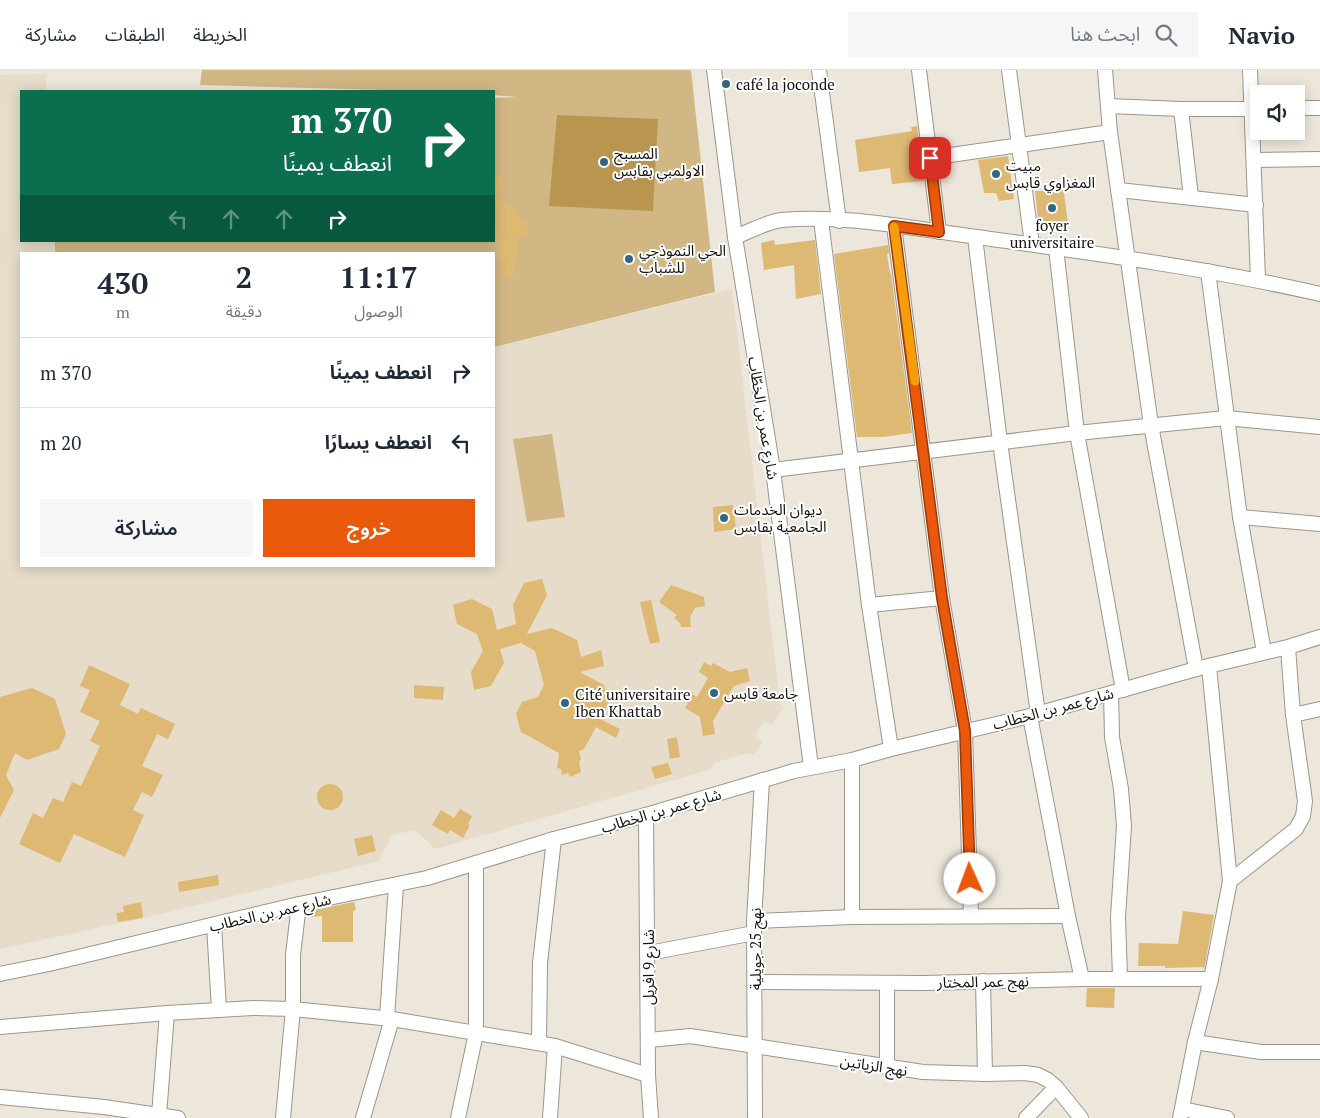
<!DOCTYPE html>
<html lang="ar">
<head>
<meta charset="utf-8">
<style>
  body { margin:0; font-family:"PT Serif","Noto Sans Arabic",serif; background:#f6f6f7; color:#1f2937; direction:rtl; height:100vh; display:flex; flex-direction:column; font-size:19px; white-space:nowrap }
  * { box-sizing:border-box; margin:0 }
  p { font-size:16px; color:#747a83 }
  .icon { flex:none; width:28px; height:28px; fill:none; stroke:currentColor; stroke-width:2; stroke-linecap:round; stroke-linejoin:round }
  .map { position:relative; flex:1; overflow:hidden; direction:ltr }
  .drawer { position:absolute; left:20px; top:182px; width:475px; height:315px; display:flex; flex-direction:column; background:#fff; border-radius:0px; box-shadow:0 2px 12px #0003; direction:rtl }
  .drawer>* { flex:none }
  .top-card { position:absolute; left:20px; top:20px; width:475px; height:152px; border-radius:0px; box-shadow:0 2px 12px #0003; direction:rtl; background:#0b6e4f; color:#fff; overflow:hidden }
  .buttons { position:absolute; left:1250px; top:15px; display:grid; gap:10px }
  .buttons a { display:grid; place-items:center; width:55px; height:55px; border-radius:0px; background:#fff; box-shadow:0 2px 12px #0003; font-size:25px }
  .pin { position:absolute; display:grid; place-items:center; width:42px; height:42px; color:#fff; margin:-21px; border-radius:10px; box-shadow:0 2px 8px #0006 }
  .me { position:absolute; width:55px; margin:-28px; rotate:358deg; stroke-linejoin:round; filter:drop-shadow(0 0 4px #0008) }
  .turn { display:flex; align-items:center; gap:18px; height:105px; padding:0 20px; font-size:22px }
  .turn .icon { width:65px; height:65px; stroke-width:2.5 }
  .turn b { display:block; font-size:35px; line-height:42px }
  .lanes { display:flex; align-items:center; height:48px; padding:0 20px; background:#0003; justify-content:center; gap:25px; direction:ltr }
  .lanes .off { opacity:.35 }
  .eta { display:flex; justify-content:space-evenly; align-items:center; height:85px; text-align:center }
  .eta b { font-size:30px; font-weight:600; line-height:35px }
  .primary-button { display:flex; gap:10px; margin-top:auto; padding:10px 20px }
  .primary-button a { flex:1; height:58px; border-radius:0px; background:#ea580c; color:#fff; font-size:20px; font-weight:600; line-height:58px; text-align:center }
  .primary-button a+a { background:#f6f6f7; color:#1f2937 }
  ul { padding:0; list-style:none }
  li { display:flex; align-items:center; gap:15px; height:70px; padding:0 20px; border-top:1px solid #e0e1e3 }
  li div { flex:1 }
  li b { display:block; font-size:19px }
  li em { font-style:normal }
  header { display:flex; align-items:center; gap:30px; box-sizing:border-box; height:70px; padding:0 25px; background:#fff; border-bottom:1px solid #e0e1e3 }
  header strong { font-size:24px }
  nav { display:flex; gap:28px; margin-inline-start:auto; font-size:18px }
  .search { width:350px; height:45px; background:#f6f6f7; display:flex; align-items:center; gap:12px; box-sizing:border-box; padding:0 18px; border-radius:0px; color:#747a83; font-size:19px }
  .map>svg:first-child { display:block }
  .built { fill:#e6dcc9 }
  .green { fill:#d1b783 }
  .water { fill:#b99650 }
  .building { fill:#ddb973 }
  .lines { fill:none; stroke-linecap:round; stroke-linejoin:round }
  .minor-casing { stroke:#9c968b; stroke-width:16 }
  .minor { stroke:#fff; stroke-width:14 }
  .route-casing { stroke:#983908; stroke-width:12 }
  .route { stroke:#ea580c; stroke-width:9 }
  .slow { stroke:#f59e0b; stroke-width:9 }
  .poi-dot { fill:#326783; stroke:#fff; stroke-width:2 }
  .labels { text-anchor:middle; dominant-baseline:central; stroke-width:4; stroke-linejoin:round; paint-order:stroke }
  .poi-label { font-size:15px; fill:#14120e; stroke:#fff; text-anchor:start }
  .street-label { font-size:15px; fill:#14120e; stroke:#fff }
</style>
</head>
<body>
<header>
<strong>Navio</strong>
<div class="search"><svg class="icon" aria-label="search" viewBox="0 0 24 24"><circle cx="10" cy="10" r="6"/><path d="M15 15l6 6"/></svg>ابحث هنا</div>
<nav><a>الخريطة</a><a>الطبقات</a><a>مشاركة</a></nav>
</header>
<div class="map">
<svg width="1320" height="1048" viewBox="0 0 1320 1048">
  <rect width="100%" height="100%" fill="#ede6da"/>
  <polygon class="built" points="46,4 46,21 21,21 21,171 55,171 55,184 21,184 21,496 494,496 494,277 732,219 780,634 784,636 772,655 765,652 759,657 756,666 762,673 753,685 749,683 716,692 709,700 435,779 415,760 392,765 379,791 143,848 0,879 0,5"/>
  <g class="green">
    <polygon points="202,0 691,0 715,222 494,277 494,184 55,184 55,171 494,171 494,28 517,27 494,25 494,21 421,21 200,15"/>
    <polygon points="552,364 565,447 527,452 513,369"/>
  </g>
  <polygon class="water" points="557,45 658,49 653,141 549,136"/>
  <g class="building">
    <polygon points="917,56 924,111 892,114 890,98 859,102 855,70 912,61 911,57"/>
    <polygon points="1008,86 1014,129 999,131 996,123 984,123 978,90"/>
    <polygon points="494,104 503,105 500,131 514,138 522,151 527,151 527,166 518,166 518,193 514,193 514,207 501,207 502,192 499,192 500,172 494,170"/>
    <polygon points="1049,114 1063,114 1068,154 1039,157 1035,121 1049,121"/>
    <polygon points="774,170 775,175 815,170 821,224 796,229 794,195 764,200 761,173"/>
    <polygon points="888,175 889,183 887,184 890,203 891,203 912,363 883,367 857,367 834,184"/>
    <polygon points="733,435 736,459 714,462 713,437"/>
    <polygon points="542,509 547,525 527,564 552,558 577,570 581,587 601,580 604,596 580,602 604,615 608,634 600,649 620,659 616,668 596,657 584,679 579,681 581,690 579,691 581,702 570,707 568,703 562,705 561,699 557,698 559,683 521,662 516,644 522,632 538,627 544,615 535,581 521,573 500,579 504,593 491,616 474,620 471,602 483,581 477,564 457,554 453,535 472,529 492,539 497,560 516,554 513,535 524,513"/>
    <polygon points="671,515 704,527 705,536 695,538 690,547 691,557 681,557 680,553 674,548 677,545 659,532"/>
    <polygon points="651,530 660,572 650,574 640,532"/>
    <polygon points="704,592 711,596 713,593 730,602 747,598 750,611 734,616 713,651 715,664 703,666 700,647 685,638 688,633 683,630 687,621 697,627 708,608 699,602"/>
    <polygon points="89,595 130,614 120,635 138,644 141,638 175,654 168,669 157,664 142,696 163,705 152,727 142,722 133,740 144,745 125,787 74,764 60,793 19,774 33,743 43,748 53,728 63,732 72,712 81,716 100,676 90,671 100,651 80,642 90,620 80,616"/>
    <polygon points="414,615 444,617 443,630 414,628"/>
    <polygon points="32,618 55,629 66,664 59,679 27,690 15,683 6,705 14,720 0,748 0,627"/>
    <polygon points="677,667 680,687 670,689 667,669"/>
    <polygon points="668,693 672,704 655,709 651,697"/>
    <circle cx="330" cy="727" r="13"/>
    <polygon points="460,739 472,746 468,754 470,755 463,768 450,760 448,764 432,755 441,740 454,748"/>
    <polygon points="372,765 376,781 358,786 354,769"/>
    <polygon points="218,805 219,815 179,822 178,812"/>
    <polygon points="141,832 143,848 118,852 116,843 124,842 123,836"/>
    <polygon points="354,832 356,840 353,841 353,872 322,872 322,846 310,847 309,841"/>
    <polygon points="1183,841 1214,845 1204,900 1203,897 1165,898 1165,896 1138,896 1139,873 1178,874"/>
    <polygon points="1087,918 1115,918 1114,938 1086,937"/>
  </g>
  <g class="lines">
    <g class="minor-casing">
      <g id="minor">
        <polyline points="714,0 735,167 773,400 811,697"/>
        <polyline points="819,0 839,151"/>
        <polyline points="919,0 939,162"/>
        <polyline points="1009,0 1032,174"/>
        <polyline points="1105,0 1110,62 1151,355 1196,599"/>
        <polyline points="1250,0 1258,210"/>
        <polyline points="1108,36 1181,39 1259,39"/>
        <polyline points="1296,38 1320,38"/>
        <polyline points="1181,39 1191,127"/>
        <polyline points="930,88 1110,62"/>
        <polyline points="1254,90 1320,89"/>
        <polyline points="1119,120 1256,135"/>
        <polyline points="821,150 869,535 891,679"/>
        <polyline points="894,156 942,528 965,661 971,846"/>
        <path d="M735,167C749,162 766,152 781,150C845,144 914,159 977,167C1092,183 1207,198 1320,224"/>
        <polyline points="975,167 1000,372 1038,644"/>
        <polyline points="1056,178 1077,363 1123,620"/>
        <polyline points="1208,201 1240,447 1264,582"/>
        <polyline points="773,400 1077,363 1226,348 1320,357"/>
        <polyline points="1240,447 1320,454"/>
        <polyline points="869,535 942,528"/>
        <polyline points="1209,596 1230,811"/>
        <polyline points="1111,623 1112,667 1121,719 1124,756 1118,847 1120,908"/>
        <polyline points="1293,645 1320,639"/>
        <polyline points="1030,646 1068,846 1082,909"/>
        <polyline points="852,690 852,847"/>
        <polyline points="646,745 648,1005 651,1048"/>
        <polyline points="754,851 852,847 1068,846"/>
        <polyline points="214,855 219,940"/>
        <polyline points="649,883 754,863"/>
        <polyline points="0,904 49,894 299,834 427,808 554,769 646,745 794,701 852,690 891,679 1030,646 1196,599 1288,577 1320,567"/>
        <polyline points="983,911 985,1004"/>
        <polyline points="755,912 925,913 1082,909 1211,909"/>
        <polyline points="887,913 887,998"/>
        <polyline points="387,948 396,815"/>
        <polyline points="0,957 167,943 253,938 293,939 392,949 555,976 648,1005"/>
        <polyline points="649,970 690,966 923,1002 985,1004 1025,1003 1038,1005 1048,1010 1056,1017 1081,1048"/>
        <polyline points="1195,972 1261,982 1320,982"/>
        <polyline points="539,973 540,893 554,769"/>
        <polyline points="0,1027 104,1037 178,1048"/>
        <polyline points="1182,1039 1227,1048"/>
        <polyline points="159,1045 167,943"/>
        <polyline points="283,1048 293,939 293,885 299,834"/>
        <polyline points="363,1048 392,949"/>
        <polyline points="458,1048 476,963 476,793"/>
        <polyline points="550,1048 555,976"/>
        <polyline points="755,1048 754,851 762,710"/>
        <polyline points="1026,1048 1056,1017"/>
        <polyline points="1180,1048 1195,972 1211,909 1230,811 1296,759 1303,746 1305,731 1293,645 1288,577"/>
      </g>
    </g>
    <use href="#minor" class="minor"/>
  </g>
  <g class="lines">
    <g class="route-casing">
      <polyline id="route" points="930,88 939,162 894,156 942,528 965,661 970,809"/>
    </g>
    <use href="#route" class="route"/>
    <polyline class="slow" points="894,157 915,311"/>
  </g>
  <g class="poi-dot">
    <circle cx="726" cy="14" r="5"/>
    <circle cx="604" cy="92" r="5"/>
    <circle cx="996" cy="104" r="5"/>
    <circle cx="1052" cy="138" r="5"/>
    <circle cx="629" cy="189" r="5"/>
    <circle cx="724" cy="448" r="5"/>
    <circle cx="714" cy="623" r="5"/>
    <circle cx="565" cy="633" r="5"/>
  </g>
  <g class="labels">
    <g class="poi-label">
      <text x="736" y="14">café la joconde</text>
      <text x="614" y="83">المسبح<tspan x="614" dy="17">الاولمبي بقابس</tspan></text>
      <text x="1006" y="95">مبيت<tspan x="1006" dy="17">المغزاوي قابس</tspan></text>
      <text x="1052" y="155" text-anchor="middle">foyer<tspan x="1052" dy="17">universitaire</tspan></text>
      <text x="639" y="180">الحي النموذجي<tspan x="639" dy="17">للشباب</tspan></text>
      <text x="734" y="439">ديوان الخدمات<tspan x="734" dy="17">الجامعية بقابس</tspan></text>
      <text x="724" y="623">جامعة قابس</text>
      <text x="575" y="624">Cité universitaire<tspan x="575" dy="17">Iben Khattab</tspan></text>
    </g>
    <g class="street-label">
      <text transform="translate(764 348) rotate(81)">شارع عمر بن الخطّاب</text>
      <text transform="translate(1053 638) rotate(-15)">شارع عمر بن الخطاب</text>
      <text transform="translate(661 740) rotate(-16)">شارع عمر بن الخطاب</text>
      <text transform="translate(270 842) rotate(-13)">شارع عمر بن الخطاب</text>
      <text transform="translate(755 879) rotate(-90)">نهج 25 جويلية</text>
      <text transform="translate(648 897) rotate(-90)">شارع 9 افريل</text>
      <text transform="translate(983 911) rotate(-1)">نهج عمر المختار</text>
      <text transform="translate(874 995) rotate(9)">نهج الزياتين</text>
    </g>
  </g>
</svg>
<div class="buttons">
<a><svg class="icon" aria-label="sound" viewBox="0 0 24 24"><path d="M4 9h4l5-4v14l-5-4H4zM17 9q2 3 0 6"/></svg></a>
</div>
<div class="pin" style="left:930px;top:88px;background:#d93025"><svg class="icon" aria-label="arrive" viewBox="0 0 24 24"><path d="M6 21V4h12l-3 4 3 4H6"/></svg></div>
<svg class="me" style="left:970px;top:809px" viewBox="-20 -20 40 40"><circle r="19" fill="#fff"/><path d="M0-13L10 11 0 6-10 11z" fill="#ea580c"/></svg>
<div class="top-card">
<div class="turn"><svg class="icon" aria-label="right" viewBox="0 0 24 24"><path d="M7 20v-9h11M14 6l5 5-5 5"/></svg><div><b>370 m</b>انعطف يمينًا</div></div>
<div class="lanes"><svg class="icon off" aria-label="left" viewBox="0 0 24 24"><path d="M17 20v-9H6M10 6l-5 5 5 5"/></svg><svg class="icon off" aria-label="ahead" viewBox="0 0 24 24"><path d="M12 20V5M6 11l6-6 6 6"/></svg><svg class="icon off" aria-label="ahead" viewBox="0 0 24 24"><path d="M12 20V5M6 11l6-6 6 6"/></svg><svg class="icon" aria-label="right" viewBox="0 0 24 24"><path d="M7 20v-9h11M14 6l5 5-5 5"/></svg></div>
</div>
<section class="drawer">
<div class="eta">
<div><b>11:17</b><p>الوصول</p></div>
<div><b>2</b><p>دقيقة</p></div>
<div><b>430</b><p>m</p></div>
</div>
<ul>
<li><svg class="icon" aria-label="right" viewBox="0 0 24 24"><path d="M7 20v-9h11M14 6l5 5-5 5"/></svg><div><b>انعطف يمينًا</b></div><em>370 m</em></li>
<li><svg class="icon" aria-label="left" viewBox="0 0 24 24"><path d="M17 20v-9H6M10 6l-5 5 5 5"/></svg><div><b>انعطف يسارًا</b></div><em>20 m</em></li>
</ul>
<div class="primary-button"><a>خروج</a><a>مشاركة</a></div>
</section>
</div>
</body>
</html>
